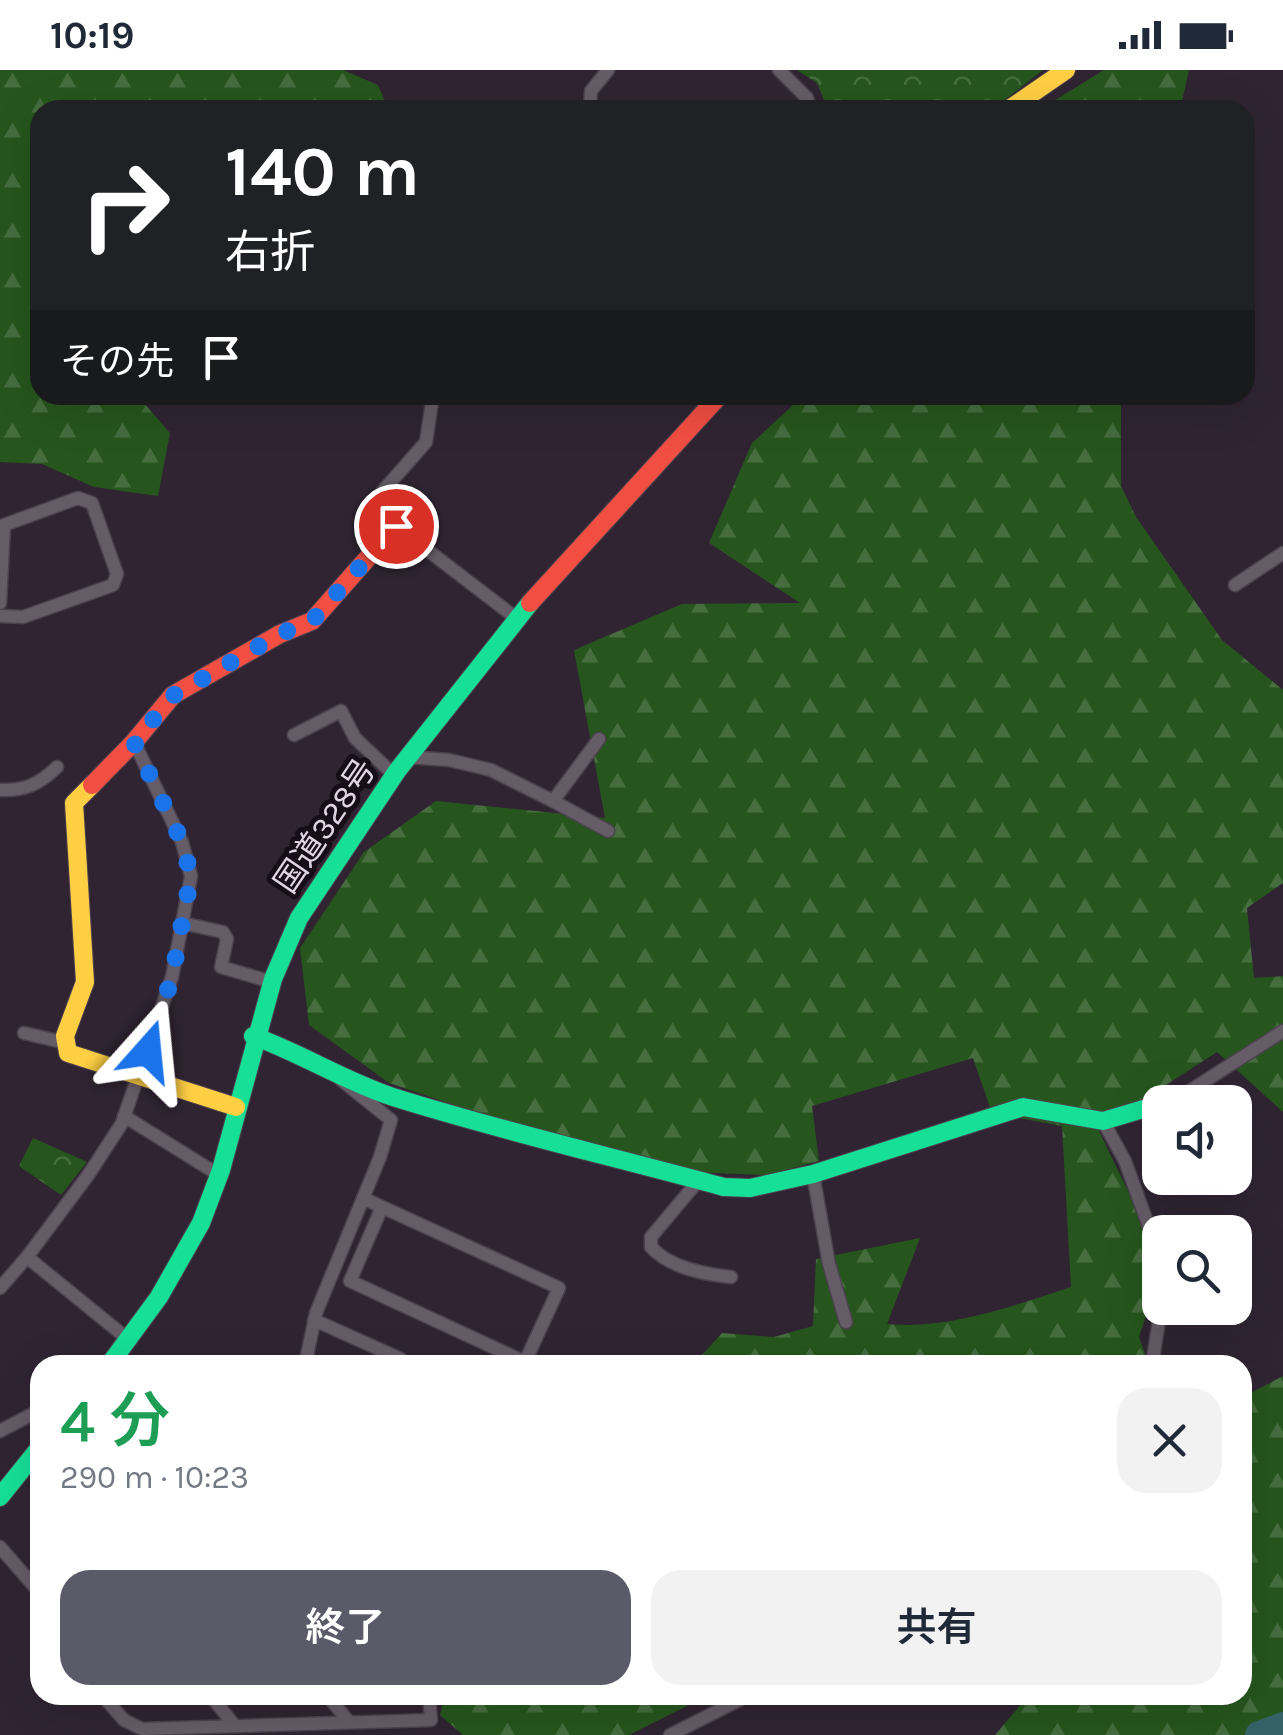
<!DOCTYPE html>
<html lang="ja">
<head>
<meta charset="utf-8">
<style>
  body { margin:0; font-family:Karla,"Noto Sans JP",sans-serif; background:#f2f2f3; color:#1f2937; height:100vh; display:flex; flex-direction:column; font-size:38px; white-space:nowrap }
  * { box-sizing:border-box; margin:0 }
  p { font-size:32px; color:#747a83 }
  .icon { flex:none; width:55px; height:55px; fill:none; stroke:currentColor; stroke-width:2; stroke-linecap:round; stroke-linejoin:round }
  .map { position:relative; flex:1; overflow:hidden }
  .sheet { position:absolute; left:30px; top:1285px; width:1222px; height:350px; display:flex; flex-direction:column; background:#fff; border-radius:30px; box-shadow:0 10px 40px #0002 }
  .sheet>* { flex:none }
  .hud { position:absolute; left:30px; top:30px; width:1225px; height:305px; border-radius:30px; box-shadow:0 10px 40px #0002; background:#202124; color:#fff; overflow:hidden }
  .fabs { position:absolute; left:1142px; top:1015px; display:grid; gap:20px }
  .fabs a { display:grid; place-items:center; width:110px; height:110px; border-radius:20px; background:#fff; box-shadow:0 10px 40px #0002; font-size:50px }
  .pin { position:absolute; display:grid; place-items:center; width:85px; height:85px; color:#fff; margin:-42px; border:5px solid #fff; border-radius:50%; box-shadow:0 2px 10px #0007 }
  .me { position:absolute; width:110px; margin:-55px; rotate:18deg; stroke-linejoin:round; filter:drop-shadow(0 0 8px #0008) }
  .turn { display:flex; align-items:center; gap:35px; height:210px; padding:0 30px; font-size:45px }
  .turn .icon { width:130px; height:130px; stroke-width:2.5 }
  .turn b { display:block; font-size:70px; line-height:85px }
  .then { display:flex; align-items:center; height:95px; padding:0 30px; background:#0003; gap:20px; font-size:38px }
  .round { display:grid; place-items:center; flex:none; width:105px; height:105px; border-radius:30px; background:#f2f2f3 }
  .head { display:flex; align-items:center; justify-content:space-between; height:170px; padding:0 30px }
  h1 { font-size:60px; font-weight:600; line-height:75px; color:#1e9e55 }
  .cta { display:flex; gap:20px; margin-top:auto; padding:20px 30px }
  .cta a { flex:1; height:115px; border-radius:30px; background:#5b5a69; color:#fff; font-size:40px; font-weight:600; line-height:115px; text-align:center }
  .cta a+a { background:#f2f2f3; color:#1f2937 }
  .status { display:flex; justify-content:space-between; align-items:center; height:70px; padding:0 50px; background:#fff; direction:ltr }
  .status svg { height:28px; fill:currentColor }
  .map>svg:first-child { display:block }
  .forest { fill:url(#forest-firs) }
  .park { fill:url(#park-crowns) }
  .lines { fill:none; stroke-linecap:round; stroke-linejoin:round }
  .river { stroke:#346266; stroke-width:28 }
  .street-casing { stroke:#4c414e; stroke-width:15 }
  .fast-casing { stroke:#4c414e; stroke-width:20 }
  .slow-casing { stroke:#4c414e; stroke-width:20 }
  .jam-casing { stroke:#4c414e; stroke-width:20 }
  .street { stroke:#665c68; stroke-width:12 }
  .fast { stroke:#16e098; stroke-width:18 }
  .slow { stroke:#ffcf43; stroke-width:18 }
  .jam { stroke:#f24e42; stroke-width:18 }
  .route { stroke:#1a73e8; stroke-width:18; stroke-dasharray:0 32.4 }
  .labels { text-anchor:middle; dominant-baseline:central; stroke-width:10; stroke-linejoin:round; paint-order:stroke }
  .street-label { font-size:32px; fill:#e3d5e6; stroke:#160d18 }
</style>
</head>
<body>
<div class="status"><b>10:19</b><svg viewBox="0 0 49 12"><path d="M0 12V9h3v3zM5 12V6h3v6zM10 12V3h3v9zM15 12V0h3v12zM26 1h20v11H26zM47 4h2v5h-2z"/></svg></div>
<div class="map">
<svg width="1283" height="1665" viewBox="0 0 1283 1665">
  <defs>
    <pattern id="forest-firs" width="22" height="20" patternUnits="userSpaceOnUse" patternTransform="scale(2.5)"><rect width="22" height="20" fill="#26561d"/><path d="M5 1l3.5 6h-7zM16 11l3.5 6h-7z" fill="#456d3e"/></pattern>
    <pattern id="park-crowns" width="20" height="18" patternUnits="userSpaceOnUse" patternTransform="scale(2.5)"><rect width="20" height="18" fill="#26561d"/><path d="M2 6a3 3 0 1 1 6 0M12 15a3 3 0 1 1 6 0" fill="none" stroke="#456d3e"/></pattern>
  </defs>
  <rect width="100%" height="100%" fill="#302432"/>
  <g class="forest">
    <polygon points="0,0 343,0 378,15 389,40 40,40 40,325 137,325 170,363 158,426 94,417 42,394 0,392"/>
    <polygon points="1104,0 1189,0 1180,40 1039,40"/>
    <path d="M804,325H1121V416L1136,447L1222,570L1283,620V813L1247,838L1254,908L1283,906V1042L1217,982L1098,1059L1160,1187V1204L1139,1267L1149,1295H693L722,1263L774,1267L813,1256L816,1189L920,1168L887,1254C947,1260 1013,1236 1071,1217L1062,1056L992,1043L973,988L812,1036L819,1091L767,1105L664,1101L551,1068L389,1013L309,955L300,878L364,782L436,731L605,748L574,580L682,534L800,533L709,473L752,373Z"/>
    <polygon points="1283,1306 1283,1665 995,1665 1029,1625 1242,1625 1243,1327"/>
    <polygon points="445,1625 709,1625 629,1665 463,1665 440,1645"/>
  </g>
  <g class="park">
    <polygon points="797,0 1043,0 992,40 828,40 817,13"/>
    <polygon points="33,1068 87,1092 61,1125 19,1096"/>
  </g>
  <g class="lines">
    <polyline class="river" points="1259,1665 1283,1656"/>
    <g class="street-casing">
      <g id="street">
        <polyline points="779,0 807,28 811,40"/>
        <polyline points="590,40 591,21 608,0"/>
        <polyline points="433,325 426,372 382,422 383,441 396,456 516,548"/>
        <polyline points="1235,515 1283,483"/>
        <polyline points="0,533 4,455 78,428 92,433 117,504 113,515 23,547 0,546"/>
        <polyline points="294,665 341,641 355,668 394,705"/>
        <polyline points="407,687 449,690 491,700 553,731 599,669"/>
        <path d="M0,720C24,721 40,714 57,697"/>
        <polyline points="553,731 608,761"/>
        <polyline points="182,853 223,862 227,869 221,897 272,912"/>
        <polyline points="24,963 66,973"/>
        <polyline points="1164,1032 1180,1027 1283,961"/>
        <polyline points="124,1046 219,1105"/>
        <polyline points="1103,1051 1125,1091 1160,1187"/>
        <polyline points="813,1104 829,1194 846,1252"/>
        <path d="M698,1111L651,1167V1177C670,1198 704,1204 731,1207"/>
        <polyline points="363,1128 382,1137 559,1218 525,1292 350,1211 382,1137"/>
        <polyline points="0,1218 27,1187"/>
        <polyline points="314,1250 401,1289 398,1295"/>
        <polyline points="129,1270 27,1187 89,1104 122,1053 172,907 191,806 182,772 134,672"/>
        <polyline points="305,1295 316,1243 380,1087 391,1050 340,1009"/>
        <polyline points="1152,1295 1161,1238"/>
        <polyline points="0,1361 40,1340"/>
        <polyline points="0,1477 40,1523"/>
        <polyline points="102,1625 124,1650 142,1659 431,1650 429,1625"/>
        <polyline points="210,1625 235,1656"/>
        <polyline points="327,1625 349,1652"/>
        <polyline points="670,1665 749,1625"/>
      </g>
    </g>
    <g class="fast-casing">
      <g id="fast">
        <path d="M253,966C301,983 344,1011 393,1027C501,1061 614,1087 724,1117L750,1118L813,1104L1023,1037L1103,1051L1160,1034"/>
        <polyline points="109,1295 159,1227 201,1153 221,1100 273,909 299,848 397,701 530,533"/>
        <polyline points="0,1427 40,1377"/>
      </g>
    </g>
    <g class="slow-casing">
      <g id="slow">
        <polyline points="1008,40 1066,0"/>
        <polyline points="92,715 74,733 85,912 65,966 68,983 236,1037"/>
      </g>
    </g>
    <g class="jam-casing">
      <g id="jam">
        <polyline points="530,533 720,325"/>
        <polyline points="92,715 134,672 173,625 280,564 312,551 396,456"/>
      </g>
    </g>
    <use href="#street" class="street"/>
    <use href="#fast" class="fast"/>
    <use href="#slow" class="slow"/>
    <use href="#jam" class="jam"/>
  </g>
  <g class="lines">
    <polyline class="route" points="148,981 172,907 191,806 182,772 134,672 174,625 280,564 312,551 396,456"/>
  </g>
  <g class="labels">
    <g class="street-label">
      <text transform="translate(325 756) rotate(-56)">国道328号</text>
    </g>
  </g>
</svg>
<div class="fabs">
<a><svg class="icon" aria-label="sound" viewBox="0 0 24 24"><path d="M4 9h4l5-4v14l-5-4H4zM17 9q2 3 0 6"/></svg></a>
<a><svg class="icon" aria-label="search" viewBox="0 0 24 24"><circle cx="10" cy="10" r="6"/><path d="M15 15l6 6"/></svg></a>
</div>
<div class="pin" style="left:396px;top:456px;background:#d93025"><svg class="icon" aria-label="arrive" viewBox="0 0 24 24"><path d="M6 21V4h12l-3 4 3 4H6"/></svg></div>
<svg class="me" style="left:148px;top:981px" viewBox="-20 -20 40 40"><path d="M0-17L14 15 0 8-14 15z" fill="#1a73e8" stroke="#fff" stroke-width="4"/></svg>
<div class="hud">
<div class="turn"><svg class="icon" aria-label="right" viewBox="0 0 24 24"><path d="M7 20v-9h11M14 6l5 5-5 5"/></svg><div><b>140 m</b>右折</div></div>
<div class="then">その先<svg class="icon" aria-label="arrive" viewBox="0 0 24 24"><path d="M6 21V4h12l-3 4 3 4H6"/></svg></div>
</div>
<section class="sheet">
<div class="head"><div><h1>4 分</h1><p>290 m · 10:23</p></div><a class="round"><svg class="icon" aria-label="close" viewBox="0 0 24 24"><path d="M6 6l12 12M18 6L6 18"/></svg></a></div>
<div class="cta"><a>終了</a><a>共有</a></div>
</section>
</div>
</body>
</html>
